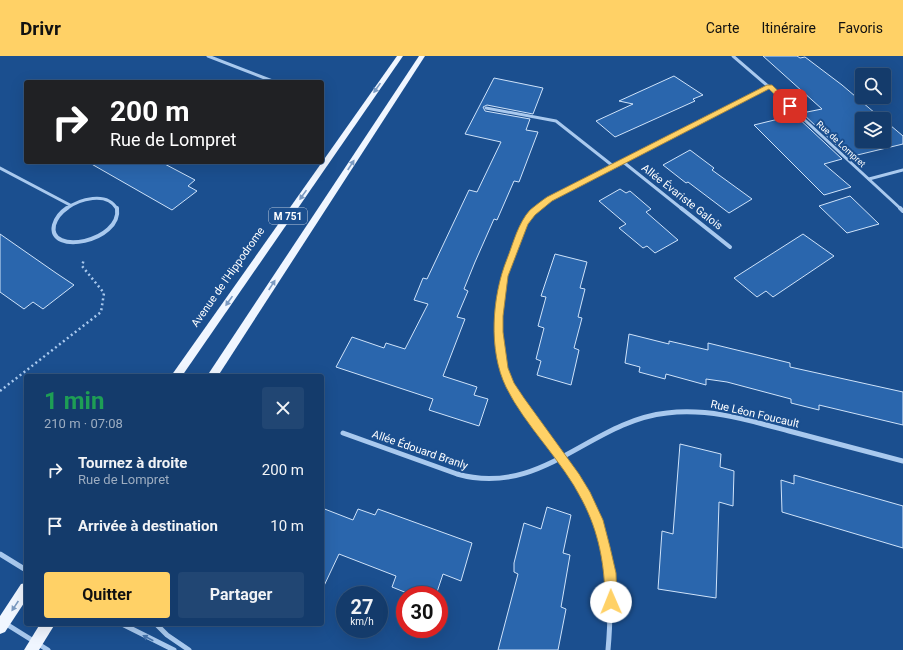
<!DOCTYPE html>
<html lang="fr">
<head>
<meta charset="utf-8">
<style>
  body { margin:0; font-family:Roboto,sans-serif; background:#214673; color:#f1f3f6; height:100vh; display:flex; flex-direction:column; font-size:15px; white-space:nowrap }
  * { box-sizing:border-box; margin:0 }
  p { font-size:13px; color:#9dadc1 }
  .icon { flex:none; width:22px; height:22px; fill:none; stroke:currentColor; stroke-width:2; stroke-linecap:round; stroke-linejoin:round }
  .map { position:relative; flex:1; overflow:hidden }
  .panel { position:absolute; left:24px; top:318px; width:300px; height:252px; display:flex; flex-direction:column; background:#143b6b; border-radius:4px; box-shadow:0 4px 16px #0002,0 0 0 1px #33557e }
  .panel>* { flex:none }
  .guide { position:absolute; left:24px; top:24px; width:300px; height:84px; border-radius:4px; box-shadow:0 4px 16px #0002,0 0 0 1px #33557e; background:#202124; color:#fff; overflow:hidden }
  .buttons { position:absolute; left:855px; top:12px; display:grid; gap:8px }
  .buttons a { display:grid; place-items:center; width:36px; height:36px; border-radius:4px; background:#143b6b; box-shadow:0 4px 16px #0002,0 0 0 1px #33557e; font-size:20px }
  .speed { position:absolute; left:336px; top:530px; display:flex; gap:8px; font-size:20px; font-weight:700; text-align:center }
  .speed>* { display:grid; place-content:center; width:52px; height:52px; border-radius:50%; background:#143b6b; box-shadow:0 4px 16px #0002,0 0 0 1px #33557e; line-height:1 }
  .speed small { font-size:10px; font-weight:400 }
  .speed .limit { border:6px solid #d22; background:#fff; color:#111 }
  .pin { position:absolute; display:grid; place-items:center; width:34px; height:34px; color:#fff; margin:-17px; border-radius:8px; box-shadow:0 2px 6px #0006 }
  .me { position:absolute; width:44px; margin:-22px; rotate:359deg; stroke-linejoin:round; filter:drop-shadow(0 0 3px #0008) }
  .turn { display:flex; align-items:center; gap:14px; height:84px; padding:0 20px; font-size:18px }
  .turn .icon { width:52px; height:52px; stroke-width:2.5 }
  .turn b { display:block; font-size:28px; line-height:34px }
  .round { display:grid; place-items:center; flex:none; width:42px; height:42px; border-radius:4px; background:#214673 }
  .overview { display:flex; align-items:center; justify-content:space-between; height:68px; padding:0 20px }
  h1 { font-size:24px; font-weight:700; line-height:30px; color:#1e9e55 }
  .primary-button { display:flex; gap:8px; margin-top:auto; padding:8px 20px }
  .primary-button a { flex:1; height:46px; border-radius:4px; background:#ffd166; color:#111; font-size:16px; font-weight:700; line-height:46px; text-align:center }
  .primary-button a+a { background:#214673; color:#f1f3f6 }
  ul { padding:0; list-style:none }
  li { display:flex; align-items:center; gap:12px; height:56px; padding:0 20px }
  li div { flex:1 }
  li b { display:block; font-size:15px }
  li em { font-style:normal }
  header { display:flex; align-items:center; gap:24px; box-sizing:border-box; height:56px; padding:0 20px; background:#ffd166; color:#111 }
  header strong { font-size:19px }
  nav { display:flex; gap:22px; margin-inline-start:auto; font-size:14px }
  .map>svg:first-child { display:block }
  .building { fill:#2a66ad; stroke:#cfe3fa }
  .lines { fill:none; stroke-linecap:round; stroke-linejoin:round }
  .path { stroke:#a9c9ee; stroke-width:2.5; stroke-dasharray:2 3; stroke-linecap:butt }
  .street-far2 { stroke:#a9c9ee; stroke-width:3 }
  .street-far1 { stroke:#a9c9ee; stroke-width:4 }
  .street { stroke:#a9c9ee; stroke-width:5 }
  .primary { fill:#f0f6ff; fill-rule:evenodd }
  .oneway { fill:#7b9ac1 }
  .oneway2 { fill:#4674ac }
  .route { fill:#ffd166; stroke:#a68842 }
  .labels { text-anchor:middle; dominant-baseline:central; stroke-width:4; stroke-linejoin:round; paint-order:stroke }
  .far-street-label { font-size:9px; fill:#fff; stroke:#1b4f8f }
  .shield { fill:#1b4f8f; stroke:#bbcadd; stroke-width:1 }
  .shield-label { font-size:10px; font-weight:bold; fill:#fff }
  .street-label { font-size:11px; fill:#fff; stroke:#1b4f8f }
</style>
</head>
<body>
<header>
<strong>Drivr</strong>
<nav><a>Carte</a><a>Itinéraire</a><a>Favoris</a></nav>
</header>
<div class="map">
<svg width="903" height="594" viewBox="0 0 903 594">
  <rect width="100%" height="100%" fill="#1b4f8f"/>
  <g class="building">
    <polygon points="763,0 797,0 800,2 805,1 842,29 882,63 862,63 862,85 884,85 884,64 903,80 903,88 849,101 802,57 822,53"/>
    <polygon points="674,20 703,39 693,43 695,45 615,81 596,65 633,48 619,45"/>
    <polygon points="494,22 543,32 533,58 487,49 483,51 485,55 530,63 526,74 538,76 519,126 514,125 497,164 494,163 475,206 464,233 468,235 457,261 465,263 443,320 477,331 474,339 488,343 479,370 429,354 433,343 336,311 352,281 384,292 386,287 405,293 428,248 414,244 423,222 427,223 469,134 477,136 501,86 465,78"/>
    <polygon points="795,59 842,103 824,108 851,131 824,139 754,69"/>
    <polygon points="690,94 714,112 712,114 752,143 729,157 688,126 686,127 663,109"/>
    <polygon points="88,106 161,106 195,124 188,130 197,135 172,154"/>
    <polygon points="620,133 626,137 630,135 651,153 646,156 678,184 655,197 647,190 643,192 619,172 626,168 599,145"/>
    <polygon points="850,140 879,168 847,177 819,150"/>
    <polygon points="0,178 56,217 74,229 43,253 33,246 24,253 0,236"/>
    <polygon points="803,178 834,200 773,241 766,235 757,241 734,222"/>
    <polygon points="555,198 587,206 580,232 585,233 578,261 582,262 574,292 579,294 571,329 537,319 541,305 536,303 544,272 538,270 546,241 541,240"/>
    <polygon points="629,278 669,288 669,285 708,294 708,287 790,307 790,311 903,336 903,369 819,349 819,354 791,347 791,343 727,326 706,323 706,329 666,318 665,323 639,316 640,311 625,307"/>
    <polygon points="680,388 721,398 720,411 734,415 733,450 719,446 716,542 658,533 662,475 673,478"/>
    <polygon points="794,419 903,450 903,492 782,456 781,424 794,428"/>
    <polygon points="547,451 571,459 563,497 570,499 561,551 566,553 558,594 498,594 518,518 514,516 514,507 524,467 541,473"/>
    <polygon points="322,452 353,464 358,453 375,459 378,453 472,487 461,525 443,518 436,539 412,539 392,531 396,520 339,498 322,534"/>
  </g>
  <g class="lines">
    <polyline class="path" points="0,335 101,256 104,237 82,210 84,203"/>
    <g class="street-far2">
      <polyline points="208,0 275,26"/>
      <polyline points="733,0 769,31 901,153"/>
      <polyline points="486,52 556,65 613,110"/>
      <polyline points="622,105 682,153"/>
      <polyline points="0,112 70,149"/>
      <polyline points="869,123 903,114"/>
      <path d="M66,153C79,143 107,135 117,153"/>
      <polyline points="537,153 559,137 769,31"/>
    </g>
    <g class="street-far1">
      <path d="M67,152C61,156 56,162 54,169C47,200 122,186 117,152"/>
      <polyline points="681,152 730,191"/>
      <polyline points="900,152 903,155"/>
      <path d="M521,347C492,302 493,249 511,200C518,182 525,166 538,152"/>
    </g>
    <g class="street">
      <path d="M520,346C539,375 561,400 579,428C611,478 613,537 608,594"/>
      <path d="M343,377L457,418C542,442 590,365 667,357C709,352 748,364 789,375C827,385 865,395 903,405"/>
      <polyline points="0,498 26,514"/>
      <polyline points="0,564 48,594"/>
      <polyline points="122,568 174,594"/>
      <polyline points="156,568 167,579 189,594"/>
    </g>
    <g class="primary">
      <polygon points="397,0 403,0 182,320 171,320"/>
      <polygon points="419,0 425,0 218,320 207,320"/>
      <polygon points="26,527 26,544 5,576 0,578 0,560 21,528"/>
      <polygon points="40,568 55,568 39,594 24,594"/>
    </g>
  </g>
  <defs><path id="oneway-solid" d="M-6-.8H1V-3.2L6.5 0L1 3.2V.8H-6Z"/></defs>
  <g class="oneway">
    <use href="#oneway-solid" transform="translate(377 32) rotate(125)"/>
    <use href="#oneway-solid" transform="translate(351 109) rotate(-57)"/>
    <use href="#oneway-solid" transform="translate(303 139) rotate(125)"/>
    <use href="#oneway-solid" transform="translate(272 229) rotate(-57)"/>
    <use href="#oneway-solid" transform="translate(229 245) rotate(125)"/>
    <use href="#oneway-solid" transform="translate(15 550) rotate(124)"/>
  </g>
  <use class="oneway2" href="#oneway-solid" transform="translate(148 582) rotate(-153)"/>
  <path class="route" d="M767,29H772L792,48V51H788L769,33L552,145L535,159L528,168L508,220L503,260V276L508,312L514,327L524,342L579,418L590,436L603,464L610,491L616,517L617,546L615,550L611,552L607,550L605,546C605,510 599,476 582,444C562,404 525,370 506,331C488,294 492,240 507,203C513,188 518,167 530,154C535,150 541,145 547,141Z"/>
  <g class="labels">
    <g class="far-street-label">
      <text transform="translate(841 88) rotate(43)">Rue de Lompret</text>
    </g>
    <rect class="shield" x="269" y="152" width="38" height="16" rx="3"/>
    <g class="shield-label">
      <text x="288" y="160">M 751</text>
    </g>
    <g class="street-label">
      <text transform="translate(682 141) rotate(38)">Allée Évariste Galois</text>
      <text transform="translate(228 221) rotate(-55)">Avenue de l'Hippodrome</text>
      <text transform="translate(755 358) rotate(13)">Rue Léon Foucault</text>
      <text transform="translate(420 394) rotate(19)">Allée Édouard Branly</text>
    </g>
  </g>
</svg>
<div class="buttons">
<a><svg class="icon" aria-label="search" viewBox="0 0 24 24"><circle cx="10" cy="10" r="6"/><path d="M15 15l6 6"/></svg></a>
<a><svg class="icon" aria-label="layers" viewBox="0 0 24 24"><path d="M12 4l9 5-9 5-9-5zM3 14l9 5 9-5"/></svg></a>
</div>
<div class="speed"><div>27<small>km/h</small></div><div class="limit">30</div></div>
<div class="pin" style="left:790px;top:50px;background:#d93025"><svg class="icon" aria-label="arrive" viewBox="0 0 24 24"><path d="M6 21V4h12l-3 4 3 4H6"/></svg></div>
<svg class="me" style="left:611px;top:546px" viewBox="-20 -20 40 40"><circle r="19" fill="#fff"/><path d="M0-13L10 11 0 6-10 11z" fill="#ffd166"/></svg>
<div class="guide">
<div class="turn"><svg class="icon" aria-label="right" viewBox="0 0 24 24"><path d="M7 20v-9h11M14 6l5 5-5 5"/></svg><div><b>200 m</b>Rue de Lompret</div></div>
</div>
<section class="panel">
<div class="overview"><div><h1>1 min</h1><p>210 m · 07:08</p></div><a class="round"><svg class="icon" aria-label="close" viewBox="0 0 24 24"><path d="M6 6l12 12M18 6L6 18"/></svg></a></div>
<ul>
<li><svg class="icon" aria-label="right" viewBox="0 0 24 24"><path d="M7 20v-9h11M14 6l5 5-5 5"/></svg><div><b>Tournez à droite</b><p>Rue de Lompret</p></div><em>200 m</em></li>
<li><svg class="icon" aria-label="arrive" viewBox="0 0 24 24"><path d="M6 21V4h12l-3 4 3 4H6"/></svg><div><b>Arrivée à destination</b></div><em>10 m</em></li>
</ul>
<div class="primary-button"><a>Quitter</a><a>Partager</a></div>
</section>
</div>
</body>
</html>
